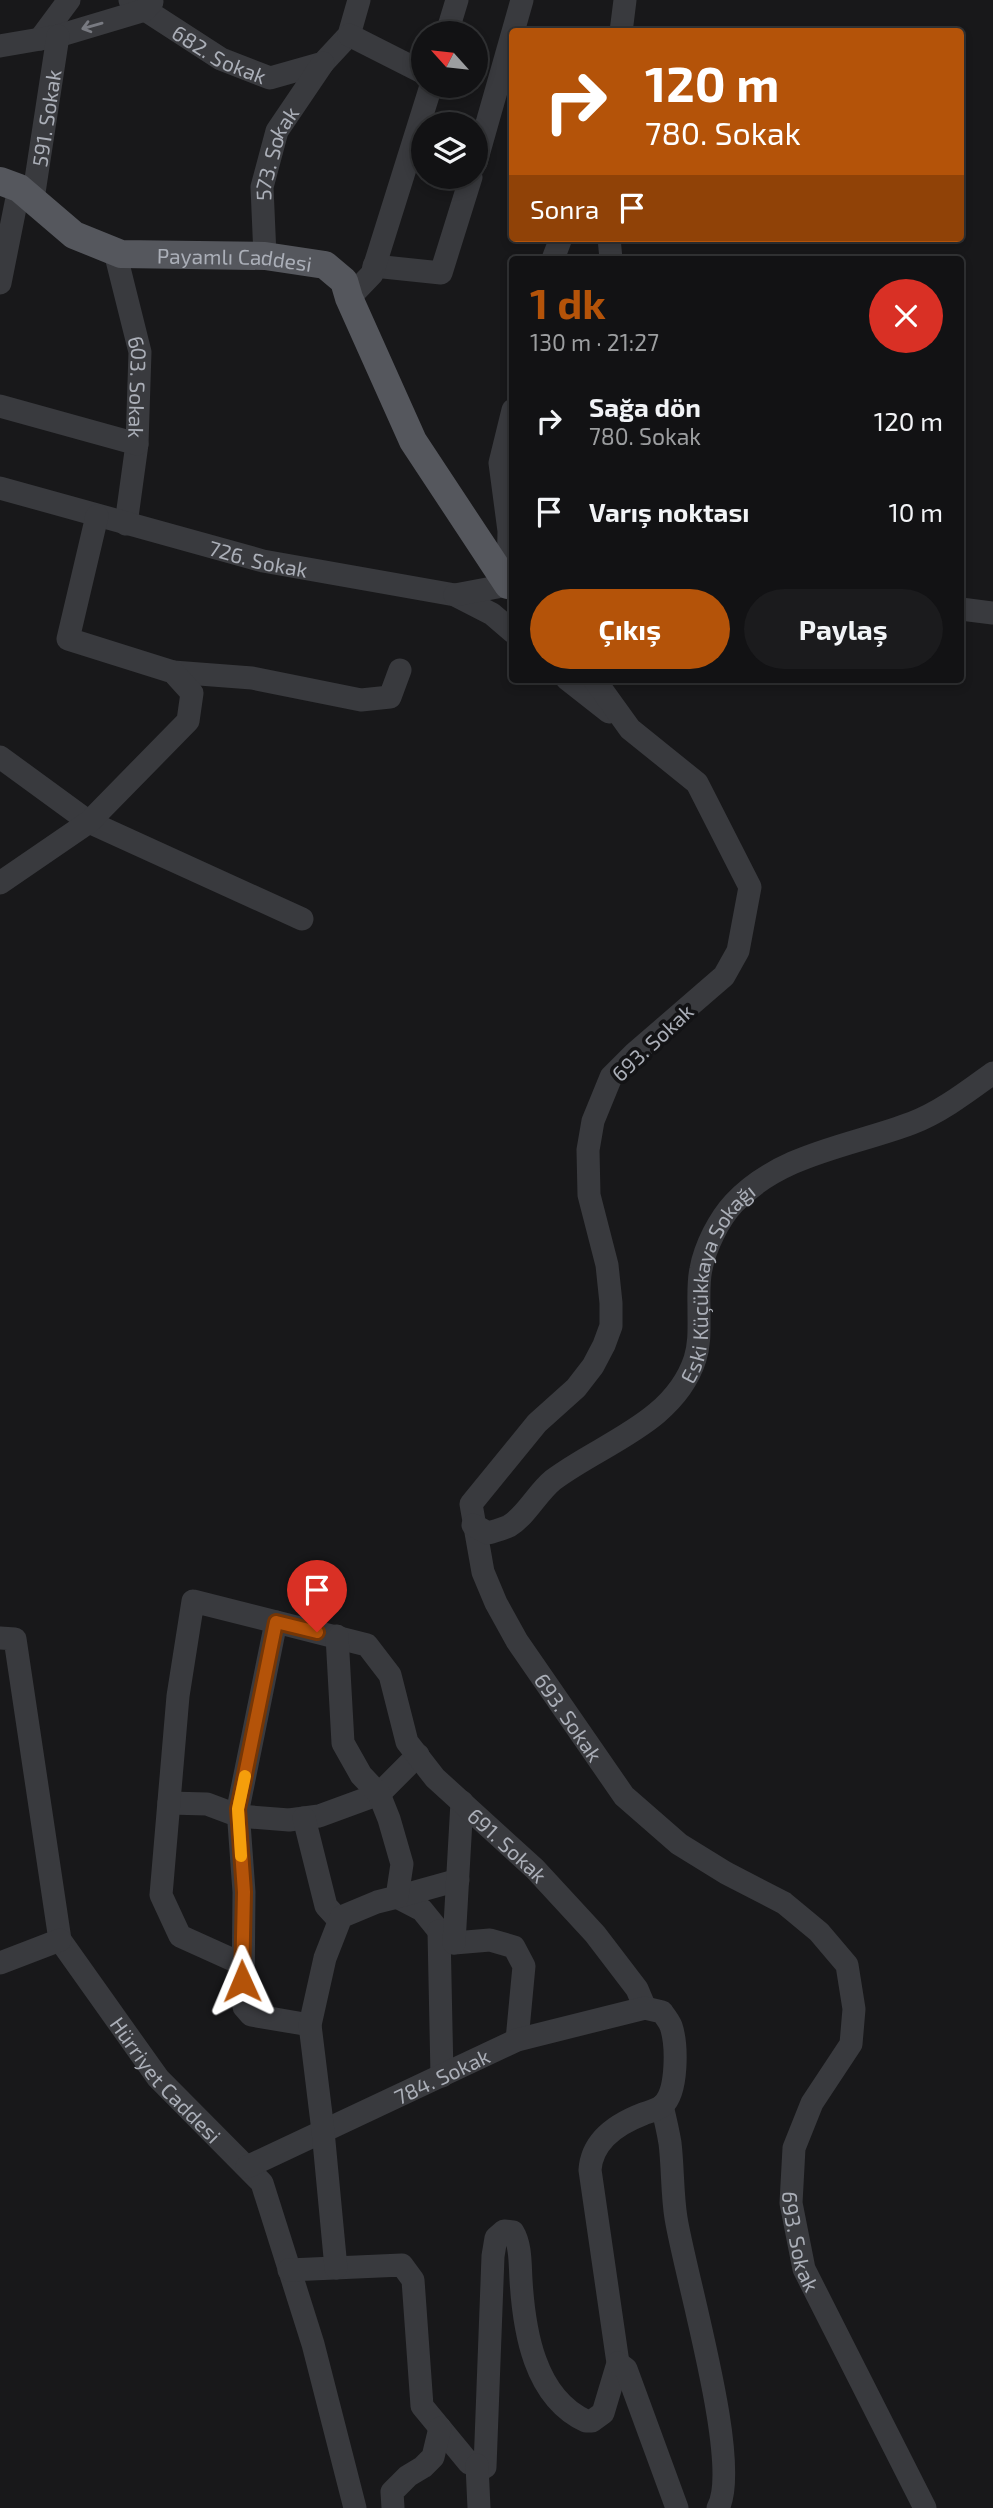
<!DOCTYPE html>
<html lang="tr">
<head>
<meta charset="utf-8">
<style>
  body { margin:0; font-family:"Exo 2",sans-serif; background:#1b1b1d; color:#f1f3f6; height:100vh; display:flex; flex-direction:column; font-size:26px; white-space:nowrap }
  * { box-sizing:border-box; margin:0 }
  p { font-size:23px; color:#9c9ea0 }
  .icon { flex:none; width:38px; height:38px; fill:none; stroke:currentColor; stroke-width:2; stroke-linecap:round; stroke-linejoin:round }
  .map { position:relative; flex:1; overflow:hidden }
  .side { position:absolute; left:509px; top:256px; width:455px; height:427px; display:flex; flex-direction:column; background:#121214; border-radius:7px; box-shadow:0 4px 10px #0003,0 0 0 2px #313234 }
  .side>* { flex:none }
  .guide { position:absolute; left:509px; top:28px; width:455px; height:214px; border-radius:7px; box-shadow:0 4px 10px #0003,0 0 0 2px #313234; background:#b45309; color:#fff; overflow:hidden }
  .needle { width:46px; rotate:297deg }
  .tools { position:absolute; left:411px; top:21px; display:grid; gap:14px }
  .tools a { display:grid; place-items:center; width:77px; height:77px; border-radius:50%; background:#121214; box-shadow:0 4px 10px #0003,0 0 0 2px #313234; font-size:35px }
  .pin { position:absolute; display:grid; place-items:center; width:60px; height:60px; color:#fff; margin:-72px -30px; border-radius:50% 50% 50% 0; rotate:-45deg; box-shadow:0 0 7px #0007 }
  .pin .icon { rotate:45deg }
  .me { position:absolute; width:77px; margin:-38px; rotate:359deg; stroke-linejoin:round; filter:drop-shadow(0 0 5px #0008) }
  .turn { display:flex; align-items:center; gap:24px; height:147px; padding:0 21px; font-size:32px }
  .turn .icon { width:91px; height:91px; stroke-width:2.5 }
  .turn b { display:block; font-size:49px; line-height:60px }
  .then { display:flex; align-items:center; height:66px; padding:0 21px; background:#0003; gap:14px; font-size:26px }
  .round { display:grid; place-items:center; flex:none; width:74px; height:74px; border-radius:37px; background:#1b1b1d }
  .head { display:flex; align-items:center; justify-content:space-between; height:119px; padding:0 21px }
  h1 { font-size:42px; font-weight:700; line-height:52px; color:#b45309 }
  .action { display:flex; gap:14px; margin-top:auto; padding:14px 21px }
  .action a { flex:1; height:80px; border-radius:42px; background:#b45309; color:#fff; font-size:28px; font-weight:700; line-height:80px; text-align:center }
  .action a+a { background:#1b1b1d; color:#f1f3f6 }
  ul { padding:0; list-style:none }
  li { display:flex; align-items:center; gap:21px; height:91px; padding:0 21px }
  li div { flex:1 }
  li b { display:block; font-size:26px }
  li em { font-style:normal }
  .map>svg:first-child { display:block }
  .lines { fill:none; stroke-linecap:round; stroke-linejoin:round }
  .minor { stroke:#393a3e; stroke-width:23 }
  .major { stroke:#55575d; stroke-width:28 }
  .oneway { stroke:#787a81 }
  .route-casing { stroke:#753606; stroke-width:18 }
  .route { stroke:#b45309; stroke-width:12 }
  .slow { stroke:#f59e0b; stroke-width:12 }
  .labels { text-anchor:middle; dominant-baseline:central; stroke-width:7; stroke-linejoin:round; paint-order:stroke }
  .street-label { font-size:21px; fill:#abafb8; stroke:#131315 }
</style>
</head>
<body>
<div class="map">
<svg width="993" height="2508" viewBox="0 0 993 2508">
  <rect width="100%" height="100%" fill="#18181a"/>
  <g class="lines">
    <g class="minor">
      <path id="s1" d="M130,0L221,59L270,78L323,63L349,35L359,0"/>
      <polyline points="621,32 625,0"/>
      <polyline points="447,33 457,0"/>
      <polyline points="349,35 424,73"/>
      <polyline points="40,39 69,0"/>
      <polyline points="0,46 58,36 145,10 152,2"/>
      <polyline points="476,162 522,0"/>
      <path id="s2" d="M33,199L58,36"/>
      <polyline points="609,238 611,259"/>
      <path id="s3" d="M115,252L140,352L137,444L126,524"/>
      <path id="s4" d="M265,256L262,187L277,131L323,63"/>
      <polyline points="553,259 561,238"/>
      <polyline points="374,266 441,273 471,177"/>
      <polyline points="0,283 19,188"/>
      <polyline points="349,298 372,274 431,86"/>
      <polyline points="0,406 137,444"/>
      <path id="s5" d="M0,488L263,561L455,595L492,614L513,632"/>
      <polyline points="508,585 509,531 500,463 513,410"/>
      <polyline points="455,595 508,585 513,586"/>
      <polyline points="961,609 993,613"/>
      <polyline points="173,672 252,678 361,700 390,697 400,670"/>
      <polyline points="567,679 609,712"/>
      <path id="s6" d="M594,679L630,729L697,783L750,887L738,951L724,976L635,1053L611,1077L593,1121L588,1150L589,1195L607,1265L611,1303V1326L604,1345L593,1366L576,1388L537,1423L471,1504L483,1572L496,1603L517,1641L624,1796L679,1844L726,1873L784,1903L819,1932L847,1965L854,2009L851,2044L812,2103L794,2148L791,2203L804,2269L925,2508"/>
      <polyline points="0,757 89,822 302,919"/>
      <polyline points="0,883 89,822 188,721 192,693 173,672 68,639 97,516"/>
      <path id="s7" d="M473,1525L488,1533C495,1531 503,1529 509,1526C526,1516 537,1493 553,1480C602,1443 674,1423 695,1359C700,1343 699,1328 699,1311C699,1298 698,1282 701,1269C705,1247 719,1219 734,1203C781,1153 852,1146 912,1123C941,1112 968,1091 993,1073"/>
      <polyline points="276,1622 238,1809 244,1892 243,1998 244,2007 251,2015 310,2025"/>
      <path id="s8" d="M0,1638L15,1639L60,1940L158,2078L262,2183L313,2344L355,2508"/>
      <polyline points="169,1803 207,1804 239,1816 289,1820 319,1816 379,1794 418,1755"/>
      <polyline points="304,1818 326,1906 337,1918 341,1917"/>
      <polyline points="397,1897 422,1910 439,1931 454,1943 490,1940 514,1947 524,1966 517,2040"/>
      <polyline points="397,1897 458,1880"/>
      <polyline points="439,1931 442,2076"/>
      <polyline points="454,1943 462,1802"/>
      <polyline points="0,1963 60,1940"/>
      <path id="s9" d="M242,1964L180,1936L161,1895L178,1696L193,1601L367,1645L390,1675L407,1742L435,1778L535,1869L595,1934L637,1989L645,2008"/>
      <path d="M662,2106C665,2118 668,2131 670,2143C673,2168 672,2193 676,2218C685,2275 742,2464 718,2508"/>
      <path id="s10" d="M247,2167L517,2040L645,2008L662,2012C665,2016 669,2021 671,2026C677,2044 678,2091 663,2105C658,2110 648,2112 643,2114C617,2124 592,2140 590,2170L618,2363L603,2413L592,2421H586C534,2397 524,2330 521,2280C520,2265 521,2245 513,2232L504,2231L496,2238L493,2256L485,2467L469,2463L422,2406L413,2280L402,2265L289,2270"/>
      <polyline points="336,2268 323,2131 310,2025 325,1958 341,1917 377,1902 397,1897 402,1864 389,1819 379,1794 361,1775 343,1743 337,1636"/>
      <polyline points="618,2363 626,2369 677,2508"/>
      <polyline points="477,2465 479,2508"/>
      <polyline points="393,2508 392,2492 408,2476 423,2467 433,2457 440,2428"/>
    </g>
    <path class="major" id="s11" d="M0,181L19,188L74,235L121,254L265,256L325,265L344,281L349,298L413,441L508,585"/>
  </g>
  <defs><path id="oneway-shaft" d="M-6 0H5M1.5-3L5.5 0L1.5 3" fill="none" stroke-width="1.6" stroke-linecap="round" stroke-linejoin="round" transform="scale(1.75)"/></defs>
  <use class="oneway" href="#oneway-shaft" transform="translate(92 26) rotate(164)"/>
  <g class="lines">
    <g class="route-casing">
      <polyline id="route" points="242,1981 244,1892 238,1809 276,1622 317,1632"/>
    </g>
    <use href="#route" class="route"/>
    <polyline class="slow" points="241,1856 238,1809 245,1776"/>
  </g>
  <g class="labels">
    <g class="street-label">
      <text stroke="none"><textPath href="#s1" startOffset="105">682. Sokak</textPath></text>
      <text stroke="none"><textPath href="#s2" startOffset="82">591. Sokak</textPath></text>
      <text stroke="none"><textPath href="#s4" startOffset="105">573. Sokak</textPath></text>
      <text stroke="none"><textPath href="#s11" startOffset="257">Payamlı Caddesi</textPath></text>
      <text stroke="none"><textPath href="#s3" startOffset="138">603. Sokak</textPath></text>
      <text stroke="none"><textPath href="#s5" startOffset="268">726. Sokak</textPath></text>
      <text transform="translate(652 1042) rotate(-43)">693. Sokak</text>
      <text stroke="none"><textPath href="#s7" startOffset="376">Eski Küçükkaya Sokağı</textPath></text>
      <text stroke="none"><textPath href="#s6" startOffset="1232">693. Sokak</textPath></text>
      <text stroke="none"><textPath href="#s9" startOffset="840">691. Sokak</textPath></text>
      <text stroke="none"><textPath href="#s10" startOffset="215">784. Sokak</textPath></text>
      <text stroke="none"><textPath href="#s8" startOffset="495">Hürriyet Caddesi</textPath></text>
      <text stroke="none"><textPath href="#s6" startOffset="1904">693. Sokak</textPath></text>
    </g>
  </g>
</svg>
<div class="tools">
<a><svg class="needle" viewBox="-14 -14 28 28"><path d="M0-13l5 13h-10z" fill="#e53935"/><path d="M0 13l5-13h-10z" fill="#9c9ea0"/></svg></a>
<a><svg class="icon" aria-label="layers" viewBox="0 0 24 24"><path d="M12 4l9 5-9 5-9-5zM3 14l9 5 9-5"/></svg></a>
</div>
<div class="pin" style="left:317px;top:1632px;background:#d93025"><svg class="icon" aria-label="arrive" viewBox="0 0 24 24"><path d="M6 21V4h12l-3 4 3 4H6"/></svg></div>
<svg class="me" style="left:242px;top:1981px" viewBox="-20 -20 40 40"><path d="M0-17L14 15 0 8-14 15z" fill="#b45309" stroke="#fff" stroke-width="4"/></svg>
<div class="guide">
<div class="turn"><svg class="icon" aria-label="right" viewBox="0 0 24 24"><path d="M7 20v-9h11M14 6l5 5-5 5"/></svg><div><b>120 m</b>780. Sokak</div></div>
<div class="then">Sonra<svg class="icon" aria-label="arrive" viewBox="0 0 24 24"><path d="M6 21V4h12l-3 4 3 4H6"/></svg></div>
</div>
<section class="side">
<div class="head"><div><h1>1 dk</h1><p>130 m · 21:27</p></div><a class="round" style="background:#d93025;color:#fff"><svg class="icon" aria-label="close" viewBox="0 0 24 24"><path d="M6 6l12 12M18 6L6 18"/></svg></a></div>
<ul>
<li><svg class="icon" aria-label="right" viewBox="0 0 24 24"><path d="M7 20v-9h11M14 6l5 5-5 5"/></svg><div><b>Sağa dön</b><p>780. Sokak</p></div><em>120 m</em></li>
<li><svg class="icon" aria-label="arrive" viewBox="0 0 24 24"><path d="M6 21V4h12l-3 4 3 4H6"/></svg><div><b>Varış noktası</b></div><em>10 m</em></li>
</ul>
<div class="action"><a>Çıkış</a><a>Paylaş</a></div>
</section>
</div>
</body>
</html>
